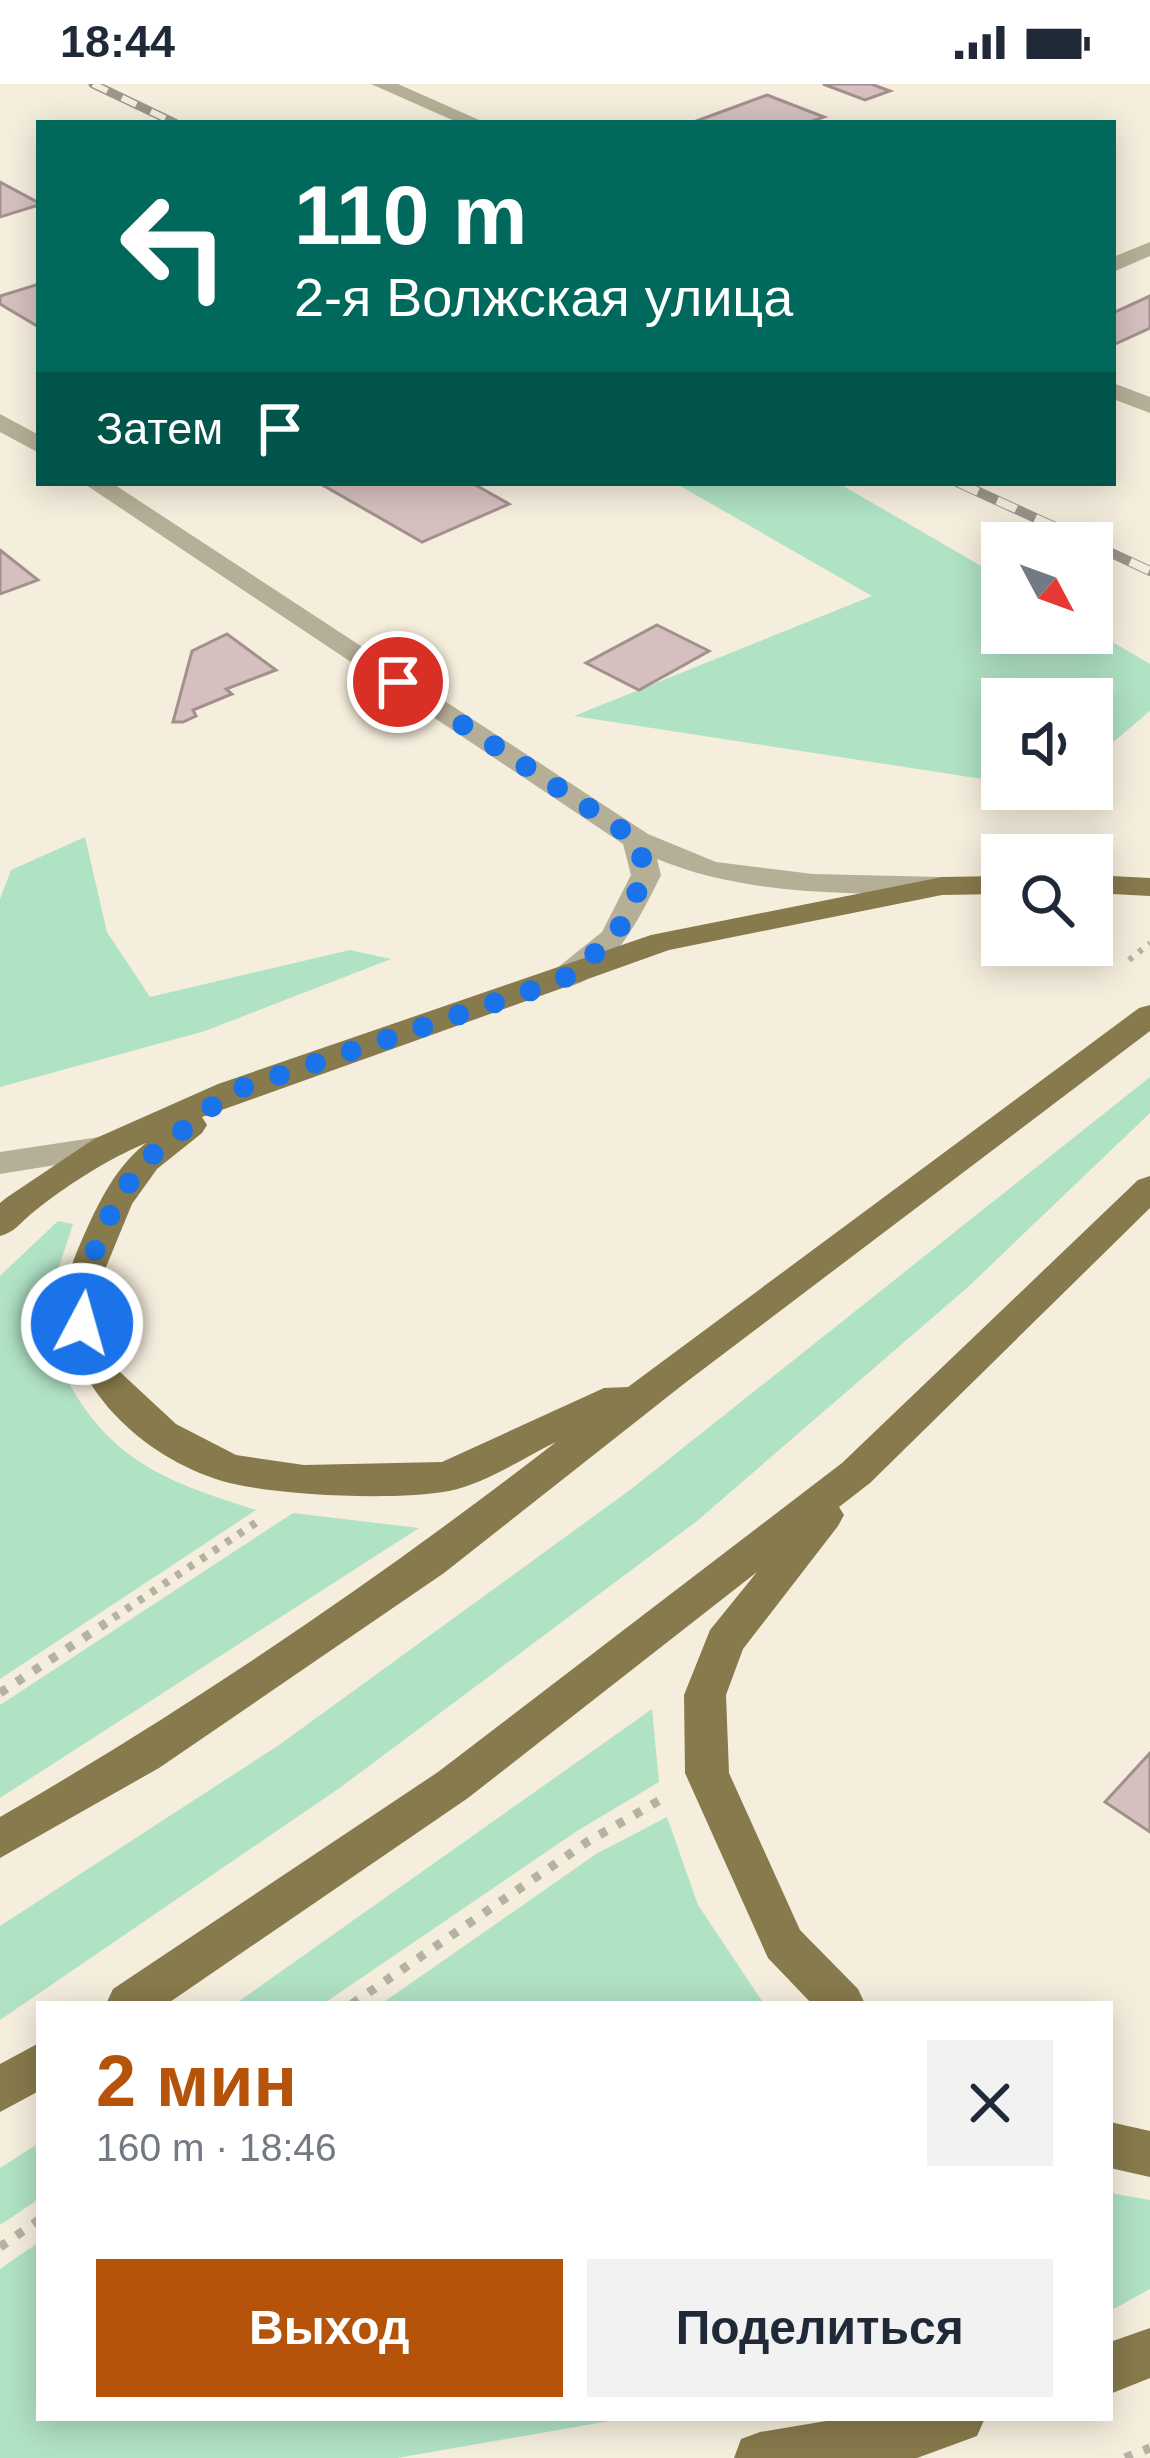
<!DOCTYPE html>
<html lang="ru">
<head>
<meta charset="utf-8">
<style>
  body { margin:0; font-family:Arial,sans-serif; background:#f2f2f3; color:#1f2937; height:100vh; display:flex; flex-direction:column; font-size:45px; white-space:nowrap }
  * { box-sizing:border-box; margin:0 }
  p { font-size:39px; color:#747a83 }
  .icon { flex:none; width:66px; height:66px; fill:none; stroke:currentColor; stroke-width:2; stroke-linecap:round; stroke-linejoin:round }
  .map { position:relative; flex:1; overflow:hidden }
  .side { position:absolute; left:36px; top:1917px; width:1077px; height:420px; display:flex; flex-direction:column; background:#fff; border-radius:0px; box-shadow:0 6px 30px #0003 }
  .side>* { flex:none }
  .guide { position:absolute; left:36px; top:36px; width:1080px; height:366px; border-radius:0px; box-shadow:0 6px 30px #0003; background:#00695c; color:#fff; overflow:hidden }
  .needle { width:78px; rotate:131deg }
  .fabs { position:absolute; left:981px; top:438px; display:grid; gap:24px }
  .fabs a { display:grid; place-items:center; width:132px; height:132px; border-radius:0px; background:#fff; box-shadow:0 6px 30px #0003; font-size:60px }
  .pin { position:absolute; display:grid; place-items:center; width:102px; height:102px; color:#fff; margin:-51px; border:6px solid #fff; border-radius:50%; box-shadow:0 3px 12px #0007 }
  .me { position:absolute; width:132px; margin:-66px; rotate:6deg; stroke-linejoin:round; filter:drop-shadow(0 0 9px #0008) }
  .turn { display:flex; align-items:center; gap:42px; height:252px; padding:0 60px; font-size:54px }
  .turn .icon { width:156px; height:156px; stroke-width:2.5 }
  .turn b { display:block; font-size:84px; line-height:102px }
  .then { display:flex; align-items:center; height:114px; padding:0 60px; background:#0003; gap:24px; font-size:45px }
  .round { display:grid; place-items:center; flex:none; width:126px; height:126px; border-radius:0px; background:#f2f2f3 }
  .headline { display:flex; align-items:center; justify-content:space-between; height:204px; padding:0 60px }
  h1 { font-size:72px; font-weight:800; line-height:90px; color:#b45309 }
  .action { display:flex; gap:24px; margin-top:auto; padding:24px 60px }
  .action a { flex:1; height:138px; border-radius:0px; background:#b45309; color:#fff; font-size:48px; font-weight:800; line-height:138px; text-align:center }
  .action a+a { background:#f2f2f3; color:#1f2937 }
  .status { display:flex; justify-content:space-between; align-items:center; height:84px; padding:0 60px; background:#fff; direction:ltr }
  .status svg { height:33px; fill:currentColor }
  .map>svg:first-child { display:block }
  .green { fill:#b0e2c4 }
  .building { fill:#d5c0bf; stroke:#a3908e; stroke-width:3 }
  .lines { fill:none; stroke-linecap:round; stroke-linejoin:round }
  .path-far2 { stroke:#b7b1a3; stroke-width:6; stroke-dasharray:4.5 8; stroke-linecap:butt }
  .path-far1 { stroke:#b7b1a3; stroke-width:8; stroke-dasharray:6 9; stroke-linecap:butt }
  .path { stroke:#b7b1a3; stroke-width:9; stroke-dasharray:8 12; stroke-linecap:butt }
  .service { fill:#b6af97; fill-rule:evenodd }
  .minor { fill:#b6af97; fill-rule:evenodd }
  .tertiary { fill:#b6af97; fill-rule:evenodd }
  .primary { fill:#877a4c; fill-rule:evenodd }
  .rail-far1-casing { stroke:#9b968a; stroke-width:9 }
  .rail-casing { stroke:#9b968a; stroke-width:10 }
  .rail-far1 { stroke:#f6eedd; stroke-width:6; stroke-dasharray:16; stroke-linecap:butt }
  .rail { stroke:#f6eedd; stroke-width:8; stroke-dasharray:21; stroke-linecap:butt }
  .route { stroke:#1a73e8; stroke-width:21; stroke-dasharray:0 37.8 }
</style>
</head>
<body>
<div class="status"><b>18:44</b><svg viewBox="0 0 49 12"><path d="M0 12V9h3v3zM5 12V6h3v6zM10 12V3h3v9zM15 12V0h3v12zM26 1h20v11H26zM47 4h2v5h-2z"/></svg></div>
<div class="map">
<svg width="1150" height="2374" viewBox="0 0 1150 2374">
  <rect width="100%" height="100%" fill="#f6eedd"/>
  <g class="green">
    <polygon points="675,399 838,399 1002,494 1002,549 1092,546 1150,580 1150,627 1092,676 1092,615 1002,615 1002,698 574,632 872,512"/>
    <polygon points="85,753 107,848 150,913 350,866 391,875 205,947 0,1003 0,815 11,786"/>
    <polygon points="1150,993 1150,1029 968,1203 697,1437 341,1703 0,1936 0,1842 279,1661 630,1406"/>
    <path d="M58,1137L73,1140C62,1175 47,1212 46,1249C46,1263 58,1279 65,1292C110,1378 168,1398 256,1426L0,1595V1192Z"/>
    <polygon points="293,1429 419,1444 0,1714 0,1621"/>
    <polygon points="652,1625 659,1698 577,1747 323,1920 235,1920"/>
    <polygon points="667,1733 698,1821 764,1920 381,1920 596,1770"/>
    <polygon points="39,2059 39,2115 0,2141 0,2084"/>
    <polygon points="1110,2109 1150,2116 1150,2205 1110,2227"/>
    <polygon points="39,2158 39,2334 627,2334 397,2374 0,2374 0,2185"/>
  </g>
  <g class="building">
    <polygon points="823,0 871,0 890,7 865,16"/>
    <polygon points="767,11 824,33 807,39 691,39"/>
    <polygon points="0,98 39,119 39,121 0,133"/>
    <polygon points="39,200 39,243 0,220 0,212"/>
    <polygon points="1150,212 1150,244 1113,261 1113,229"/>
    <polygon points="319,399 472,399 509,420 422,458"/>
    <polygon points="0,466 38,496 0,510"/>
    <polygon points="657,541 709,567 639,606 586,579"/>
    <polygon points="227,550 276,586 226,605 232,610 193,626 196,632 183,638 173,638 192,567"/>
    <polygon points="1150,1669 1150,1748 1105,1718"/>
  </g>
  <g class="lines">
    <polyline class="path-far2" points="1129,876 1150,859"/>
    <polyline class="path-far1" points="101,1542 257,1438"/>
    <g class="path">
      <polyline points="0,1609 106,1539"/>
      <polyline points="352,1920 587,1758 662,1715"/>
      <polyline points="0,2163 39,2136"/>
      <polyline points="1125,2374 1150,2364"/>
    </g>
    <polygon class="service" points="106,1052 118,1055 123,1063 118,1071 0,1090 0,1068"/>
    <g class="minor">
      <polygon points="371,0 398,0 486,39 459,39"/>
      <polygon points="1150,158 1150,172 1113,188 1113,173"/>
      <polygon points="1113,299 1150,313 1150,329 1113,315"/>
    </g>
    <g class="tertiary">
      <polygon points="0,330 39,351 39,369 0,348"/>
      <path d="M83,399H112L648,750L716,778L813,790L942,793L957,802L942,811C846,809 747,812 657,775L661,791C644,826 601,915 552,902L547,895L552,888L602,848L631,791L623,760Z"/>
    </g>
    <g class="primary">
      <polygon points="1092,791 1150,794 1150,812 1092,809"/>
      <path d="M1002,792V810L942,811L669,866L202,1033L207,1041L202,1049L157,1085L132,1120L106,1183L100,1240L120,1288L176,1340L236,1371L304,1381L442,1378L604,1304L628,1303L1139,924L1150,921V947L685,1299L444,1489L159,1684L0,1774V1733C194,1621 379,1495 556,1358C523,1374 485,1400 449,1407C395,1417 274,1412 222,1397C125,1368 33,1268 78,1165C95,1126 112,1086 146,1059C106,1076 65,1102 31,1130C19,1140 15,1148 0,1152V1119L6,1114L94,1055L218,1000L651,851L942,793Z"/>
      <polygon points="1150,1092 1150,1124 870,1399 839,1423 844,1431 838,1442 743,1565 726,1611 729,1689 800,1846 858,1905 865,1920 812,1920 768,1874 685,1689 684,1611 710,1546 757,1488 468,1714 167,1920 106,1920 113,1905 438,1688 842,1379 1138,1096"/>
      <polygon points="39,1959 39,2007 0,2028 0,1980"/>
      <polygon points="1110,2038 1150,2047 1150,2093 1110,2084"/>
      <polygon points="1150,2244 1150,2294 1110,2310 1110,2258"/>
      <polygon points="844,2334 985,2334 977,2352 917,2374 734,2374 741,2355 760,2348"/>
    </g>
    <g class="rail-far1-casing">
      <polyline id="rail-far1" points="93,0 175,39"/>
    </g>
    <g class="rail-casing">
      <g id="rail">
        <polyline points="959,399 1090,459"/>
        <polyline points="1092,460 1150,487"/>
      </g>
    </g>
    <use href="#rail-far1" class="rail-far1"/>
    <use href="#rail" class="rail"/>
  </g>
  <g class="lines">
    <polyline class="route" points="82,1240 88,1183 116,1117 145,1077 230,1008 562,896 615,853 646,790 637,756 398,598"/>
  </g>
</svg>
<div class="fabs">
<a><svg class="needle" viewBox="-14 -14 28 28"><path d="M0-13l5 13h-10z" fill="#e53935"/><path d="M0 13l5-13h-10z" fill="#747a83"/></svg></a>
<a><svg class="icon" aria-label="sound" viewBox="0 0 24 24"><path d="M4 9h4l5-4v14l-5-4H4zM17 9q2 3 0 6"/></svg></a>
<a><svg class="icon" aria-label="search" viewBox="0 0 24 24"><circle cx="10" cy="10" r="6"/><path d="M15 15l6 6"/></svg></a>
</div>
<div class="pin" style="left:398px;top:598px;background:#d93025"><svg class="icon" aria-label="arrive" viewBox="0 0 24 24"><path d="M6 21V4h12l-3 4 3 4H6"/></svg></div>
<svg class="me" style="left:82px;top:1240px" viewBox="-20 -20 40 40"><circle r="17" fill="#1a73e8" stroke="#fff" stroke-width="3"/><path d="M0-11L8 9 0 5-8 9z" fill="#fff"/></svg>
<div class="guide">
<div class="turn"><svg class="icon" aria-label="left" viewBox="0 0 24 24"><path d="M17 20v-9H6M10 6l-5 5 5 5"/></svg><div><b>110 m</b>2-я Волжская улица</div></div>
<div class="then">Затем<svg class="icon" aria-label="arrive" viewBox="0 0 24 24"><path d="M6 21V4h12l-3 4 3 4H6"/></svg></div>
</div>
<section class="side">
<div class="headline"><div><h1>2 мин</h1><p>160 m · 18:46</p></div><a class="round"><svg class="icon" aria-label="close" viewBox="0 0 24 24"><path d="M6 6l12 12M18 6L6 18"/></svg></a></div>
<div class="action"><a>Выход</a><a>Поделиться</a></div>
</section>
</div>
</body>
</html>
